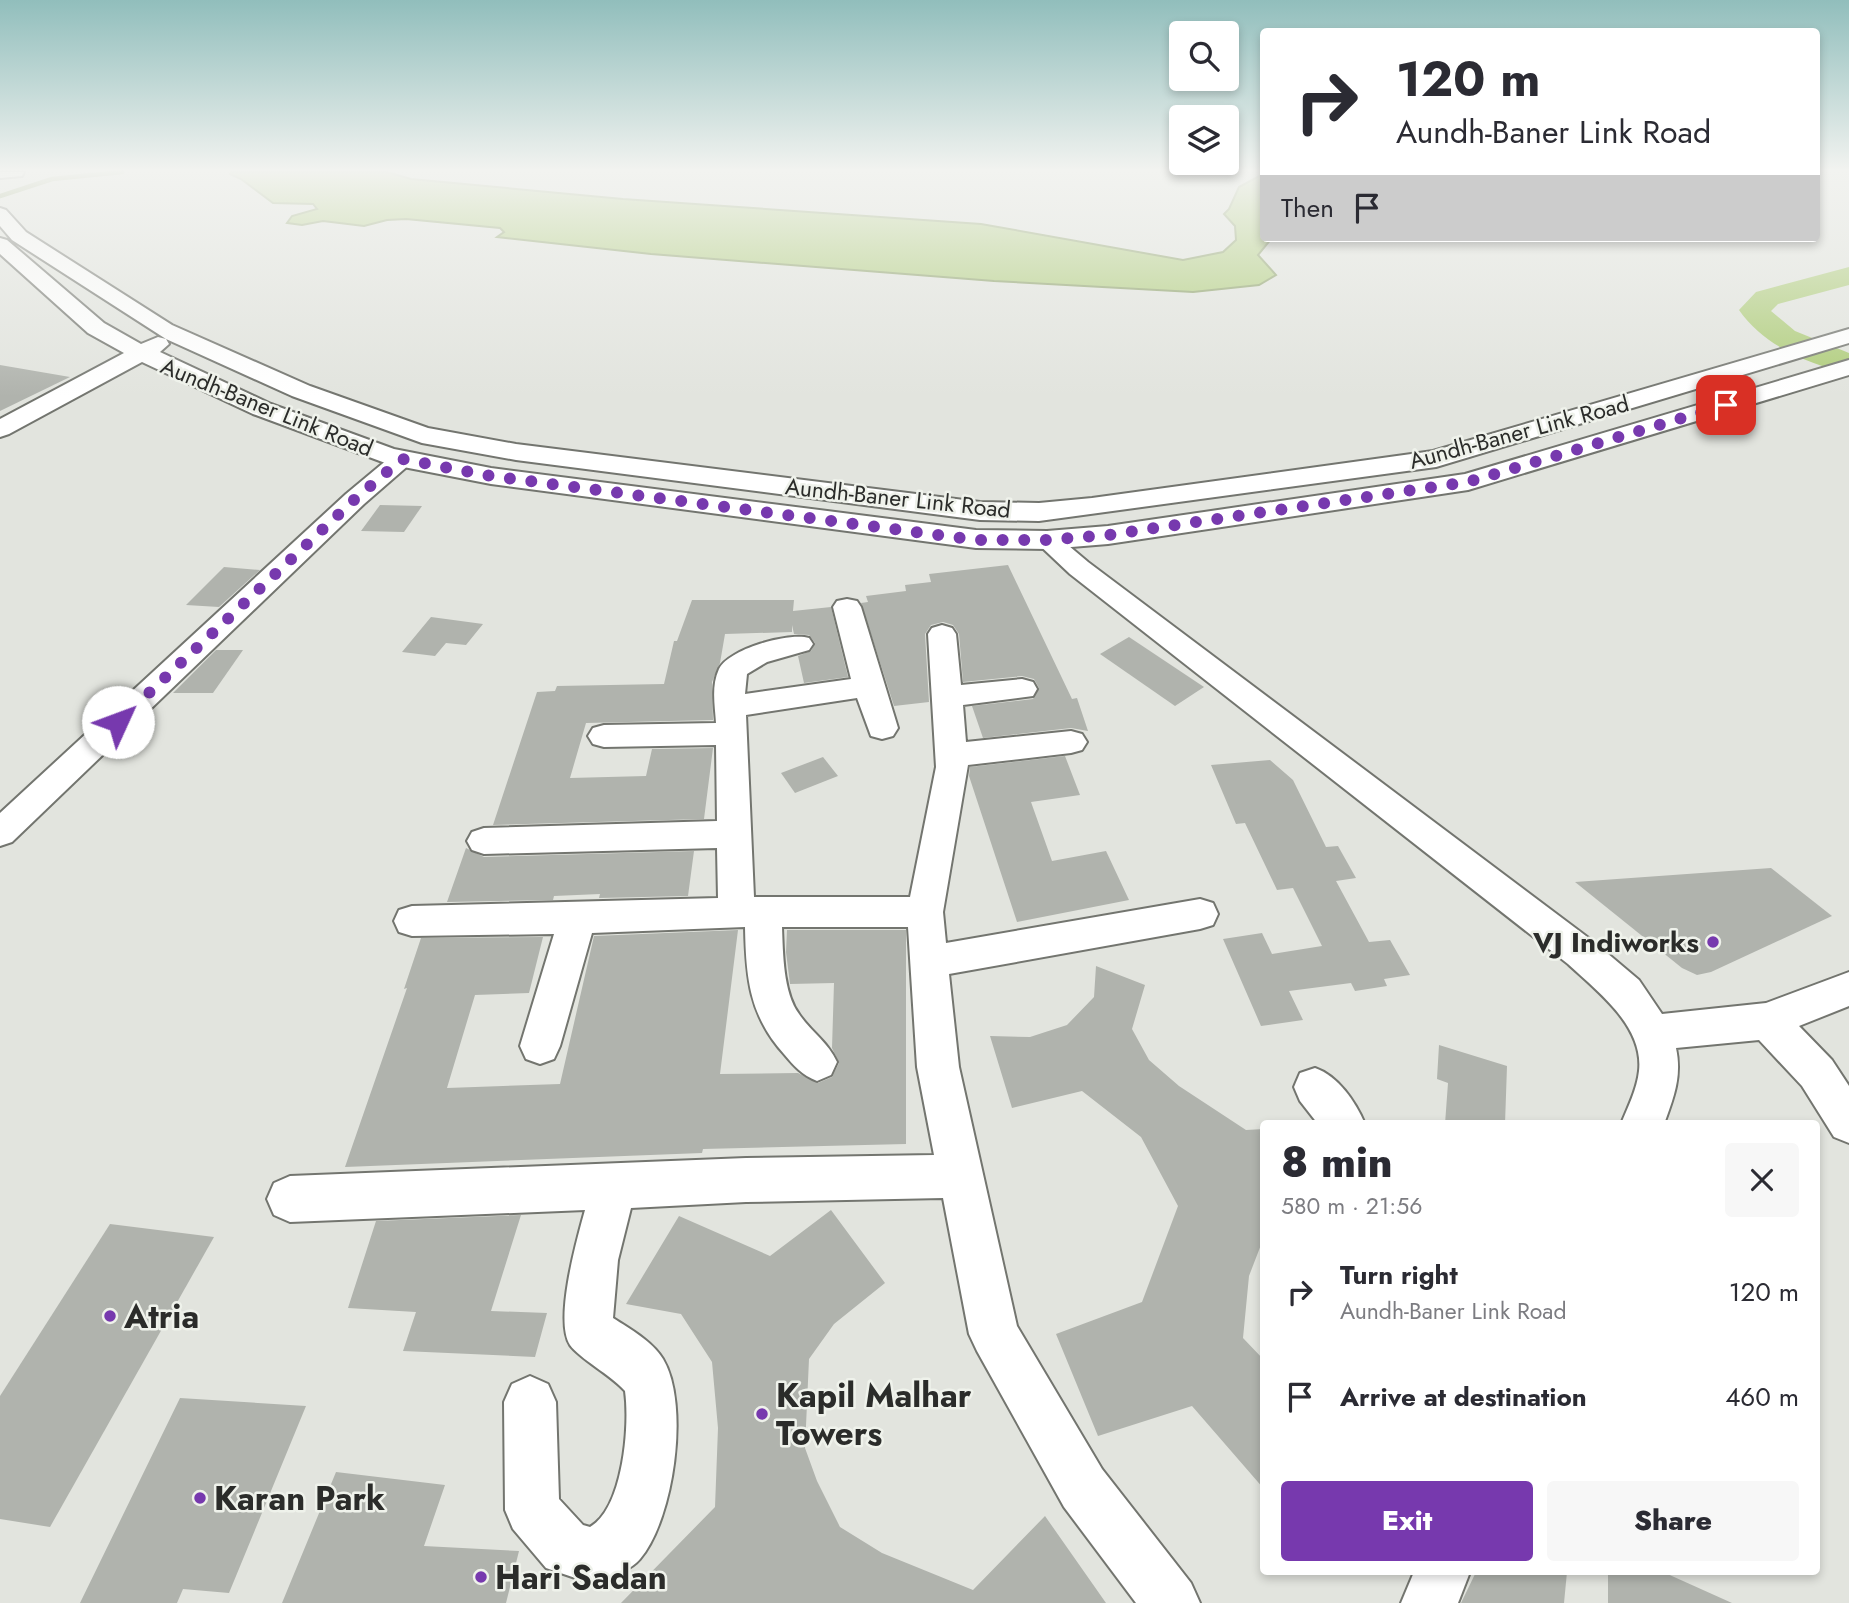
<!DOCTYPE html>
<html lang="en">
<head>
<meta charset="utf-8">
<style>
  body { margin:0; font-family:Jost,sans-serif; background:#f7f7f7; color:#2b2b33; height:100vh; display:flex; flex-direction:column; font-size:26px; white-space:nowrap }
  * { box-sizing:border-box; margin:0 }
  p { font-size:23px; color:#7c7c81 }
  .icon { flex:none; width:38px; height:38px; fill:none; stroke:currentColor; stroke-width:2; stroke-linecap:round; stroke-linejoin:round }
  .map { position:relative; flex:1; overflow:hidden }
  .panel { position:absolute; left:1260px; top:1120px; width:560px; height:455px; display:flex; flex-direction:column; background:#fff; border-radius:7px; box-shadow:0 4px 10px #0003 }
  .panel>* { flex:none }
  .guide { position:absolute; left:1260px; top:28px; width:560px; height:214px; border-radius:7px; box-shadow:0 4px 10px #0003; background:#fff; color:#2b2b33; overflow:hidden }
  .fabs { position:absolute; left:1169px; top:21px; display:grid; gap:14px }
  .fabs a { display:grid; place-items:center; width:70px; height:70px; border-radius:7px; background:#fff; box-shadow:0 4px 10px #0003; font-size:35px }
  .pin { position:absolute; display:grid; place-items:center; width:60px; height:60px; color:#fff; margin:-30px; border-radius:14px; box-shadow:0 4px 10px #0006 }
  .me { position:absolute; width:77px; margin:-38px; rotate:47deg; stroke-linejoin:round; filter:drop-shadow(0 0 5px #0008) }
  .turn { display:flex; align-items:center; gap:24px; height:147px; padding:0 21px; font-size:32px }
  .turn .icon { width:91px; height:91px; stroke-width:2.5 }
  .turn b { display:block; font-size:49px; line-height:60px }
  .then { display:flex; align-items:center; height:66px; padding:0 21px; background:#0003; gap:14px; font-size:26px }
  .round { display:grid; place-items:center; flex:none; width:74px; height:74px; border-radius:7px; background:#f7f7f7 }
  .headline { display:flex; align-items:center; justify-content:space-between; height:119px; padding:0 21px }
  h1 { font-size:42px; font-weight:800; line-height:52px }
  .primary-button { display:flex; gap:14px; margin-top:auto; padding:14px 21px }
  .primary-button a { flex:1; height:80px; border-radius:7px; background:#7739ae; color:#fff; font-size:28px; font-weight:800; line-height:80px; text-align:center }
  .primary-button a+a { background:#f7f7f7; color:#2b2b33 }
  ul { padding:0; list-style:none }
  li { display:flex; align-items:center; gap:21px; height:105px; padding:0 21px }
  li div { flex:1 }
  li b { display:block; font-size:26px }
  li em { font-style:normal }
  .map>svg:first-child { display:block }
  .water { fill:#aecc79; stroke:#879c61; stroke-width:2 }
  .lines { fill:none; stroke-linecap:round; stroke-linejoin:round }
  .stream { stroke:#879c61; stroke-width:4.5 }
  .river { fill:#aecc79; fill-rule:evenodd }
  .building { fill:#b0b3ad }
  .street-casing { stroke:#73756f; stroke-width:4 }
  .secondary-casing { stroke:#73756f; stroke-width:4 }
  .street { fill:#fff; fill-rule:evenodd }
  .secondary { fill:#fff; fill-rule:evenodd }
  .route { stroke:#7739ae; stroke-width:12; stroke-dasharray:0 21.6 }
  .poi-dot { fill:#7739ae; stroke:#eff2eb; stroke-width:2.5 }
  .labels { text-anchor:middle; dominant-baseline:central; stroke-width:5; stroke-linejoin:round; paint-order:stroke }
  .far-street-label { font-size:23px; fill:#2b2c2a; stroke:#eff2eb }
  .poi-label { font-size:28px; font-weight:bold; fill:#2b2c2a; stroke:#eff2eb; text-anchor:end }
  .near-poi-label { font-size:33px; font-weight:bold; fill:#2b2c2a; stroke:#eff2eb; text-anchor:start }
</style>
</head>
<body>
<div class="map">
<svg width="1849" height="1603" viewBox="0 0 1849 1603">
  <rect width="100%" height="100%" fill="#e2e4de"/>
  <polygon class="water" points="231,172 387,172 411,179 623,199 981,224 1183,260 1223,252 1236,240 1235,226 1224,214 1229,209 1239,187 1263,174 1264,238 1272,238 1258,255 1276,275 1259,285 1193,292 994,281 651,254 497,237 504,232 500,228 406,219 387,220 364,226 323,221 302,225 287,223 292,216 317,209 313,204 273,203 241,179 230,174"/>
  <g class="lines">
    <polyline class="stream" points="0,196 52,179 122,172"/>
    <path class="river" d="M1849,267V285L1778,304L1771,311L1795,331L1849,353V374C1807,363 1764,346 1739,310L1756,292Z"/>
  </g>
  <g class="building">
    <polygon points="0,365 70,377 0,411"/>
    <polygon points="380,505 422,506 404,532 361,531"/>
    <polygon points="1008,565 1072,699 1077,698 1088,731 1071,728 983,738 972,706 1033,699 1039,688 1034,679 1022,676 963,682 959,634 953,625 943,622 931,625 925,634 929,702 894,706 861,603 868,602 866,596 906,591 905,585 931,582 929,574"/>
    <polygon points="224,567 260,570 219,607 186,605"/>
    <polygon points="692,600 794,600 793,611 831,607 848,677 804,683 798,656 811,651 815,643 809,635 794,634 792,625 792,632 725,634 720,663 712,682 713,720 586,723 570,778 646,776 652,749 713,748 704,819 493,825 537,692 555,691 557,686 664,684 674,641 677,641"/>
    <polygon points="431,617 483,624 466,645 446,643 435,656 402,652"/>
    <polygon points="1129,637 1204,687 1175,706 1100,654"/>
    <polygon points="216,650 243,650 213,693 173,693"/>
    <polygon points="1065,756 1080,795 1031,802 1052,861 1106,851 1129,900 1017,922 969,776 970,767"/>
    <polygon points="823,757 838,776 795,793 781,773"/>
    <polygon points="1270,760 1293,780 1326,847 1338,846 1356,878 1336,881 1369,942 1390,940 1410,975 1384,979 1387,986 1355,991 1351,983 1289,991 1303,1020 1261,1026 1223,939 1262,933 1272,954 1322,946 1293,888 1277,890 1245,823 1236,824 1211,765"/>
    <polygon points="466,848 484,857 694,851 688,896 599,898 600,894 554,896 553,900 447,902"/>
    <polygon points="1771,868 1832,916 1711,972 1697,975 1682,968 1575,882"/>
    <polygon points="738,930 720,1074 798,1073 818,1083 832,1077 839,1063 832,1048 834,983 790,984 786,952 787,930 906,930 906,1144 703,1149 702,1153 345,1167 407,988 404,989 421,938 543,937 529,993 475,995 447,1088 560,1084 594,936"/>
    <polygon points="1096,966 1145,985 1132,1029 1149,1060 1179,1086 1246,1130 1264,1129 1264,1237 1249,1276 1243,1338 1264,1360 1264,1489 1192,1406 1098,1436 1056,1334 1142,1302 1178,1206 1141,1137 1082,1091 1012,1108 990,1036 1030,1037 1067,1025 1094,997"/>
    <polygon points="1439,1045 1507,1066 1505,1124 1445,1124 1448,1083 1437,1079"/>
    <polygon points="831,1210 885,1283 834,1324 809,1359 805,1448 817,1481 840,1527 882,1553 973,1590 1045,1516 1106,1603 621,1603 715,1507 718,1428 712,1362 681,1314 626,1304 679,1216 770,1256"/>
    <polygon points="521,1215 491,1311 547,1313 535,1357 403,1351 416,1312 348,1308 376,1221"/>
    <polygon points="110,1224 214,1237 50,1527 0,1519 0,1396"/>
    <polygon points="180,1398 306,1406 229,1593 183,1589 177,1603 80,1603"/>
    <polygon points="336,1472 445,1485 424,1546 519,1551 506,1603 282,1603"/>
    <polygon points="1476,1572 1567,1572 1564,1603 1461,1603"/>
    <polygon points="1608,1572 1663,1572 1732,1603 1608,1603"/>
  </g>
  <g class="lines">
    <g class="street-casing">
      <g id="street">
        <polygon points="402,452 410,454 414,459 410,464 364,504 12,842 0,846 0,813 346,494 394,454"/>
        <path d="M1047,532L1056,535L1088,562L1594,942L1639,980L1662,1014L1766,1003L1849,972V1006L1799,1026L1832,1060L1849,1086V1143L1834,1137L1802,1086L1759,1040L1676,1048C1682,1076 1674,1097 1664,1124H1621C1628,1107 1637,1089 1639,1071C1644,1026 1597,991 1568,964L1070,574L1034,540L1038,535Z"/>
        <path d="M847,599L857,601L861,607L898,728L893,736L882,739L871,736L857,698L746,715L754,897H910L936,767L928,634L932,628L942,625L952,628L956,634L961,685L1022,679L1033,682L1037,689L1033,696L963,705L966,742L1071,731L1082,734L1087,742L1082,750L1071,753L968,765L943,912L946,943L1200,899L1213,903L1218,914L1213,925L1200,929L949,974L959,1067L1017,1326L1102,1469L1191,1583L1200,1603H1136L1064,1507L977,1351L969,1334L943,1198L746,1202L631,1208L618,1260L613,1318C630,1329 652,1341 663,1359C690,1404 674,1519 640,1559C630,1571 608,1578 593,1584L546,1568L513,1529L505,1510L504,1402L512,1384L530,1376L548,1384L556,1402L559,1499L583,1525L590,1527C623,1508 630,1426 625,1391C611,1375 580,1359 570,1345C554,1320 577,1239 585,1210L290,1222L274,1215L267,1199L274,1183L290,1176L746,1158L934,1155L917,1067L908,927H782C783,952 783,993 799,1014C811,1032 828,1042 837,1062L831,1075L817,1081C802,1075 794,1066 784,1054C749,1015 746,977 745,927L592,933L560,1046L554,1059L540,1064L526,1059L520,1046L554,934L412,936L399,932L394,921L399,910L412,906L718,898L717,848L484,854L472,850L467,841L472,832L484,828L717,821L716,745L604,747L593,744L588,736L593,728L604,725L716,723C715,706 711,686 719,669C729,649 789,632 809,638L813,644L809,650L767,662L747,674L745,694L851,679L833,607L837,601Z"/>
        <path d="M1315,1068C1338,1076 1355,1101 1365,1124H1318L1300,1101L1294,1087L1300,1073Z"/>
        <polygon points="1414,1572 1470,1572 1458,1603 1401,1603"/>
      </g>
    </g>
    <g class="secondary-casing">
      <g id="secondary">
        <polygon points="0,172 24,172 22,176 0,178"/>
        <polygon points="0,208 6,210 26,232 172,325 310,386 428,428 516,444 980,502 1039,503 1092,498 1433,451 1849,329 1849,343 1436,467 1039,521 980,520 516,460 422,443 292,396 166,339 169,344 160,352 271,404 394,449 491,468 976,530 1047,531 1108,526 1465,474 1849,360 1849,375 1468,490 1108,544 1047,549 976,548 491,484 388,464 253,414 142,362 9,434 0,437 0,419 124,353 88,333 0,254 0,238 7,240 104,323 141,344 158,337 166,339 12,240 0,226"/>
      </g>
    </g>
    <use href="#street" class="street"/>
    <use href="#secondary" class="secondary"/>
  </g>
  <linearGradient id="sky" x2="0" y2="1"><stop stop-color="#91bebc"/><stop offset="0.43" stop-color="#f2f3f0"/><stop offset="1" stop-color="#f2f3f0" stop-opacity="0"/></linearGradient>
  <rect width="1849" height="396" fill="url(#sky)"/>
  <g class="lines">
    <polyline class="route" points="118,722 355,499 402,459 491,476 976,540 1047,540 1108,535 1468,482 1726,405"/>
  </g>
  <g class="poi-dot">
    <circle cx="1713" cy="942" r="7"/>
    <circle cx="110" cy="1316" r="7"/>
    <circle cx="762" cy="1414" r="7"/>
    <circle cx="200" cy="1498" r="7"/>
    <circle cx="481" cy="1577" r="7"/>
  </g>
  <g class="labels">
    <g class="far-street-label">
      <text transform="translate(267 407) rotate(22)">Aundh-Baner Link Road</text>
      <text transform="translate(1519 432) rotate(-15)">Aundh-Baner Link Road</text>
      <text transform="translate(898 498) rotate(6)">Aundh-Baner Link Road</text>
    </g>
    <g class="poi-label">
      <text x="1699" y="942">VJ Indiworks</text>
    </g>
    <g class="near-poi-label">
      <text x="124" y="1316">Atria</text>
      <text x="776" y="1395">Kapil Malhar<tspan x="776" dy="38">Towers</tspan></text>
      <text x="214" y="1498">Karan Park</text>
      <text x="495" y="1577">Hari Sadan</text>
    </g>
  </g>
</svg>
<div class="fabs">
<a><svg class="icon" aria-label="search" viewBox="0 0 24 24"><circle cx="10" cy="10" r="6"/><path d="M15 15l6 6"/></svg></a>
<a><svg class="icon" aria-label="layers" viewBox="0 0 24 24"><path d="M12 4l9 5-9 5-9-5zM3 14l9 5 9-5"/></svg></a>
</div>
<div class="pin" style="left:1726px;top:405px;background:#d93025"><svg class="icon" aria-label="arrive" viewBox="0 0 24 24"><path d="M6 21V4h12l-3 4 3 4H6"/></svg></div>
<svg class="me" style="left:118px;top:722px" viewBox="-20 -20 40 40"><circle r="19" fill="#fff"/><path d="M0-13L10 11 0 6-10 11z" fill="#7739ae"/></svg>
<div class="guide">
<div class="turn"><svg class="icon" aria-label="right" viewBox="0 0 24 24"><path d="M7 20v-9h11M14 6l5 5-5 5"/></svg><div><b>120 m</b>Aundh-Baner Link Road</div></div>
<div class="then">Then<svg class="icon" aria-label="arrive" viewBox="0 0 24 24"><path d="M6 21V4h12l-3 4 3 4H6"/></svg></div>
</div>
<section class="panel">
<div class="headline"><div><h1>8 min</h1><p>580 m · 21:56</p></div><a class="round"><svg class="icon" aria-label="close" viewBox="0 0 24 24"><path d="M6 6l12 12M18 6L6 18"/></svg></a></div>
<ul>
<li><svg class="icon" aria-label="right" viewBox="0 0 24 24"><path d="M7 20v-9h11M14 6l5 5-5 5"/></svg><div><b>Turn right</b><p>Aundh-Baner Link Road</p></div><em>120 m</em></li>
<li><svg class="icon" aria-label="arrive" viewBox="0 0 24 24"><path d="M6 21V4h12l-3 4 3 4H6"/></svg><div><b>Arrive at destination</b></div><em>460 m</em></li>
</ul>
<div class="primary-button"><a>Exit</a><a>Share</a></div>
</section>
</div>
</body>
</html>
